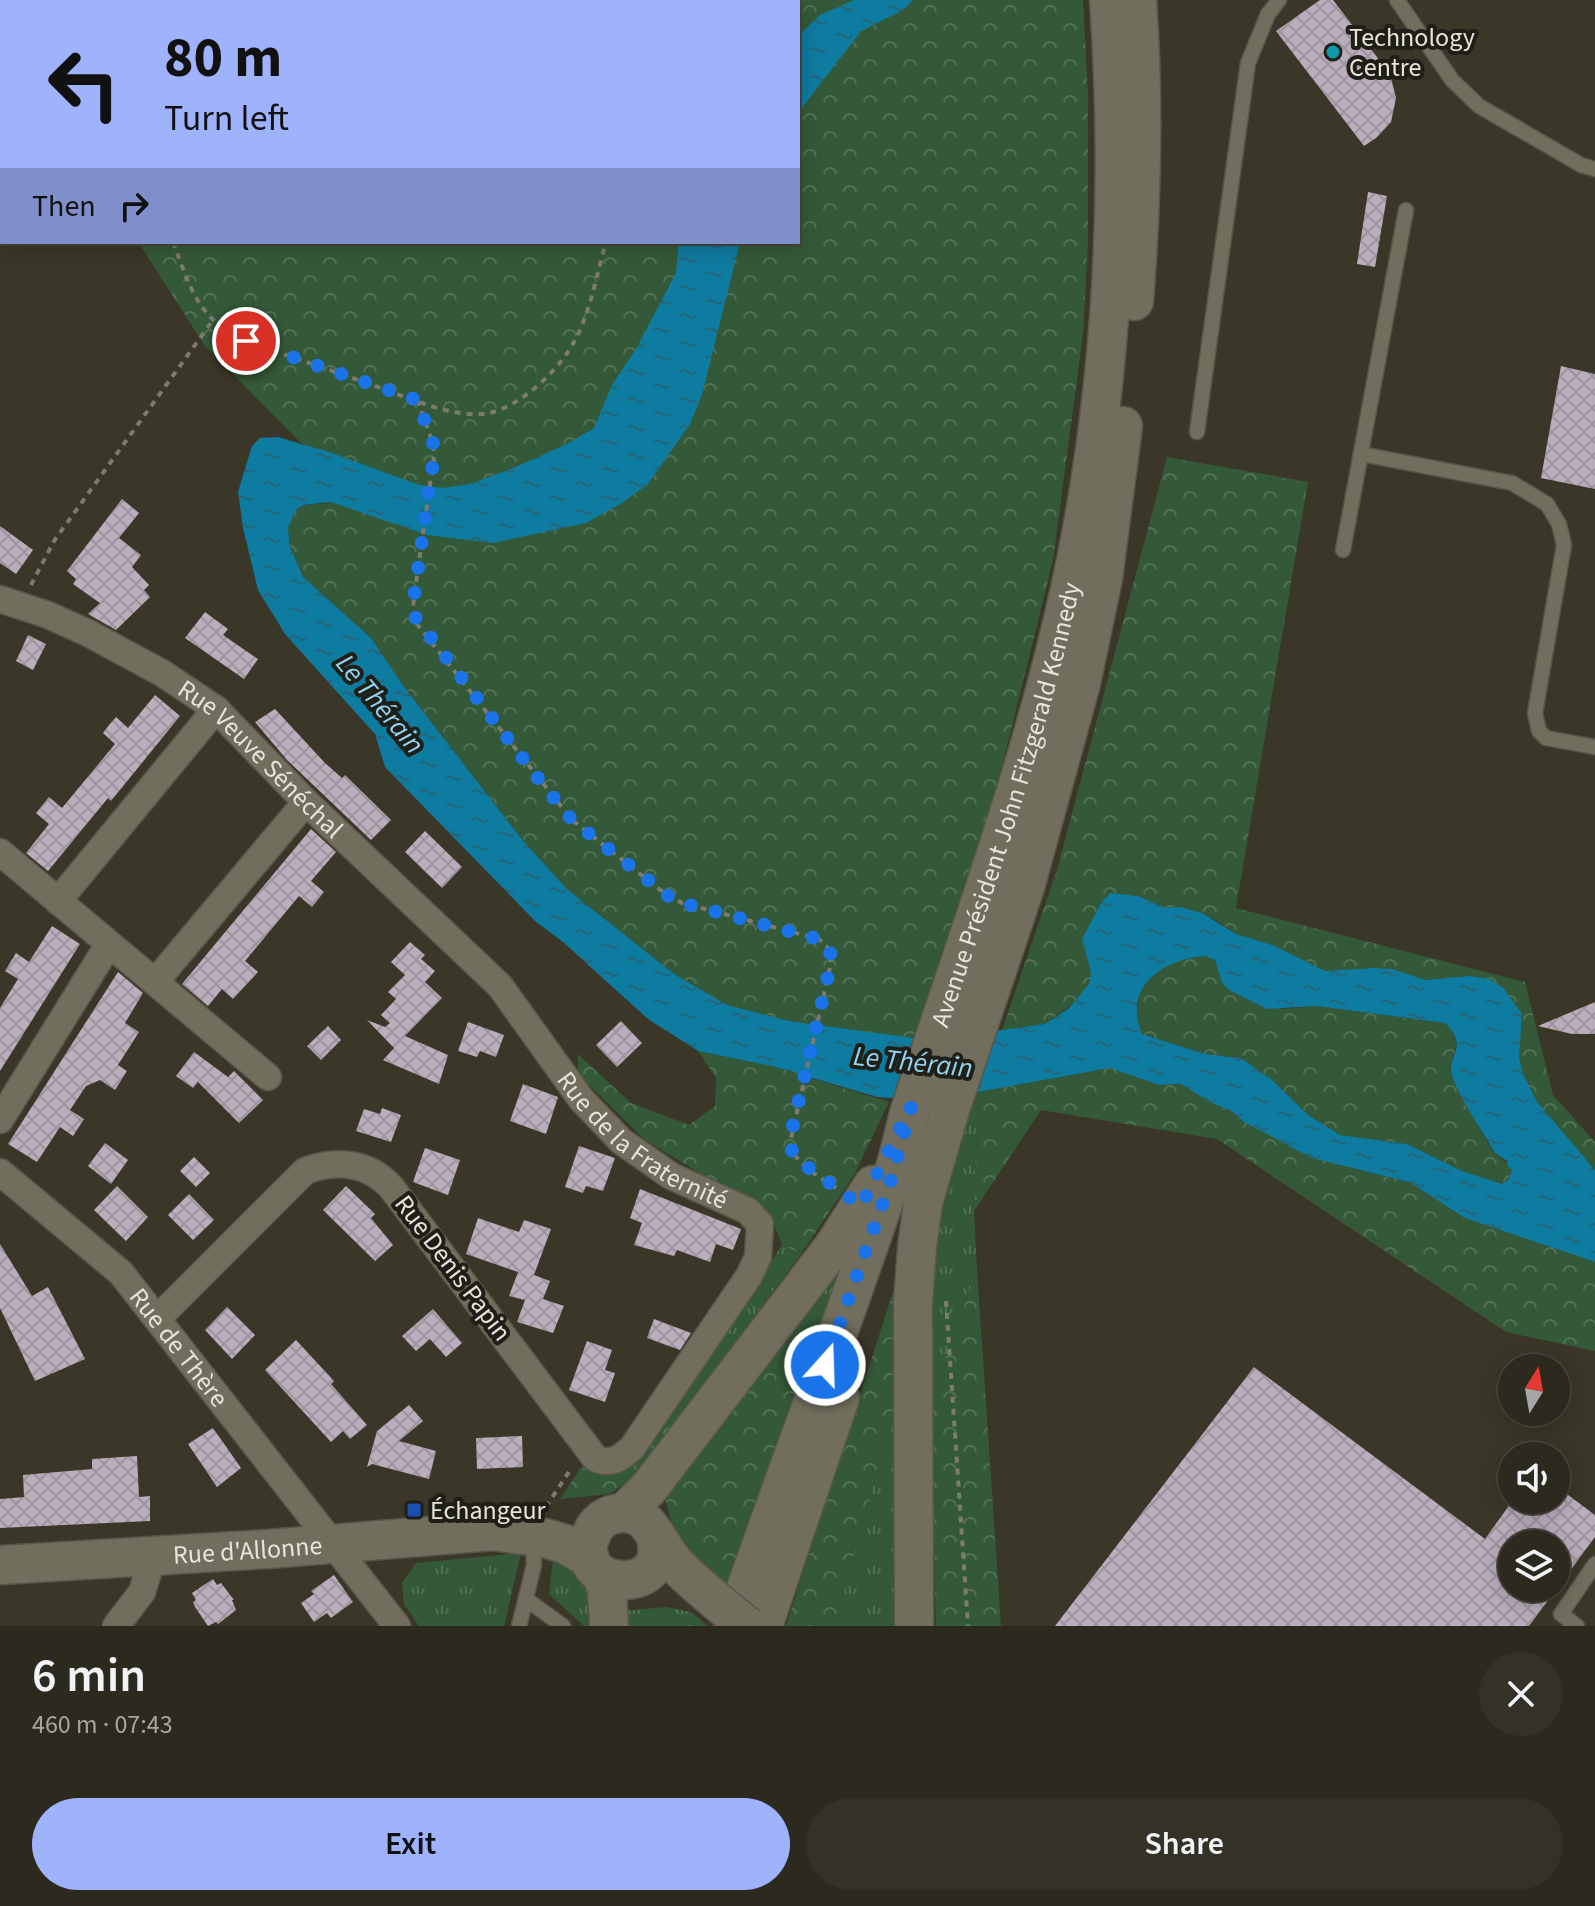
<!DOCTYPE html>
<html lang="en">
<head>
<meta charset="utf-8">
<style>
  body { margin:0; font-family:"Source Sans 3",sans-serif; background:#343127; color:#f1f3f6; height:100vh; display:flex; flex-direction:column; font-size:30px; white-space:nowrap }
  * { box-sizing:border-box; margin:0 }
  p { font-size:26px; color:#a6a6a4 }
  .icon { flex:none; width:44px; height:44px; fill:none; stroke:currentColor; stroke-width:2; stroke-linecap:round; stroke-linejoin:round }
  .map { position:relative; height:1626px; overflow:hidden }
  .side { display:flex; flex-direction:column; background:#2c291e; flex:1 }
  .side>* { flex:none }
  .banner { position:absolute; left:0px; top:0px; width:800px; height:244px; box-shadow:0 4px 20px #0003,0 0 0 2px #48453c; background:#9fb3fd; color:#111; overflow:hidden }
  .needle { width:52px; rotate:11deg }
  .buttons { position:absolute; left:1498px; top:1354px; display:grid; gap:16px }
  .buttons a { display:grid; place-items:center; width:72px; height:72px; border-radius:50%; background:#2c291e; box-shadow:0 4px 20px #0003,0 0 0 2px #48453c; font-size:40px }
  .pin { position:absolute; display:grid; place-items:center; width:68px; height:68px; color:#fff; margin:-34px; border:4px solid #fff; border-radius:50%; box-shadow:0 2px 8px #0007 }
  .me { position:absolute; width:88px; margin:-44px; rotate:20deg; stroke-linejoin:round; filter:drop-shadow(0 0 6px #0008) }
  .turn { display:flex; align-items:center; gap:28px; height:168px; padding:0 32px; font-size:36px }
  .turn .icon { width:104px; height:104px; stroke-width:2.5 }
  .turn b { display:block; font-size:56px; line-height:68px }
  .then { display:flex; align-items:center; height:76px; padding:0 32px; background:#0003; gap:16px; font-size:30px }
  .round { display:grid; place-items:center; flex:none; width:84px; height:84px; border-radius:42px; background:#343127 }
  .headline { display:flex; align-items:center; justify-content:space-between; height:136px; padding:0 32px }
  h1 { font-size:48px; font-weight:600; line-height:60px }
  .button { display:flex; gap:16px; margin-top:auto; padding:16px 32px }
  .button a { flex:1; height:92px; border-radius:48px; background:#9fb3fd; color:#111; font-size:32px; font-weight:600; line-height:92px; text-align:center }
  .button a+a { background:#343127; color:#f1f3f6 }
  .map>svg:first-child { display:block }
  .grass { fill:url(#grass-tufts) }
  .forest { fill:url(#forest-crowns) }
  .water { fill:url(#water-ripples); fill-rule:evenodd }
  .building { fill:url(#building-cross-hatch); fill-rule:evenodd }
  .lines { fill:none; stroke-linecap:round; stroke-linejoin:round }
  .lane-casing { stroke:#585549; stroke-width:17 }
  .street-casing { stroke:#585549; stroke-width:29 }
  .secondary-casing { stroke:#585549; stroke-width:41 }
  .path { stroke:#7d7b6e; stroke-width:4; stroke-dasharray:6 6; stroke-linecap:butt }
  .lane { stroke:#716e5d; stroke-width:14 }
  .street { stroke:#716e5d; stroke-width:26 }
  .secondary { stroke:#716e5d; stroke-width:38 }
  .secondary-bridge-casing { stroke:#585549; stroke-width:41; stroke-linecap:butt }
  .secondary-bridge { stroke:#716e5d; stroke-width:38 }
  .route { stroke:#1a73e8; stroke-width:14; stroke-dasharray:0 25.2 }
  .culture-dot { fill:#0f9aa8; stroke:#1f1e17; stroke-width:3 }
  .transit-dot { fill:#1a4fb4; stroke:#1f1e17; stroke-width:3 }
  .labels { text-anchor:middle; dominant-baseline:central; stroke-width:8; stroke-linejoin:round; paint-order:stroke }
  .poi-label { font-size:26px; fill:#e6e4db; stroke:#1f1e17; text-anchor:start }
  .street-label { font-size:26px; fill:#e6e4db; stroke:#1f1e17 }
  .water-label { font-size:28px; font-style:italic; fill:#91d4f3; stroke:#1f1e17 }
</style>
</head>
<body>
<div class="map">
<svg width="1595" height="1626" viewBox="0 0 1595 1626">
  <defs>
    <pattern id="grass-tufts" width="24" height="20" patternUnits="userSpaceOnUse" patternTransform="scale(2)"><rect width="24" height="20" fill="#345938"/><path d="M3 7l-1-3M5 7V3M7 7l1-3M15 17l-1-3M17 17v-4M19 17l1-3" fill="none" stroke="#517154"/></pattern>
    <pattern id="forest-crowns" width="20" height="18" patternUnits="userSpaceOnUse" patternTransform="scale(2)"><rect width="20" height="18" fill="#345938"/><path d="M2 6a3 3 0 1 1 6 0M12 15a3 3 0 1 1 6 0" fill="none" stroke="#517154"/></pattern>
    <pattern id="water-ripples" width="26" height="14" patternUnits="userSpaceOnUse" patternTransform="scale(2)"><rect width="26" height="14" fill="#0e7ba0"/><path d="M2 4q2-2 4 0t4 0M15 11q2-2 4 0t4 0" fill="none" stroke="#24657a"/></pattern>
    <pattern id="building-cross-hatch" width="8" height="8" patternUnits="userSpaceOnUse" patternTransform="scale(2)"><rect width="8" height="8" fill="#baadbc"/><path d="M0 0l8 8M0 8l8-8" fill="none" stroke="#9d939e"/></pattern>
  </defs>
  <rect width="100%" height="100%" fill="#3a3728"/>
  <g class="grass">
    <polygon points="978,1092 974,1210 977,1270 931,1400 932,1248 966,1104"/>
    <polygon points="852,1237 824,1320 800,1306"/>
    <polygon points="782,1245 801,1254 712,1373 704,1365"/>
    <polygon points="903,1380 902,1626 834,1626"/>
    <polygon points="521,1553 504,1626 419,1626 404,1604 402,1583 416,1563"/>
    <path d="M553,1559C589,1577 587,1589 597,1626H584L549,1594Z"/>
    <polygon points="666,1607 691,1612 665,1626 621,1626 622,1611"/>
  </g>
  <g class="forest">
    <polygon points="0,0 1083,0 1088,95 1088,244 1083,335 1053,560 995,795 913,1039 789,1021 727,1005 674,974 567,889 524,842 404,687 371,638 303,577 290,547 288,528 296,510 303,505 330,503 302,444 205,346 138,242 798,242 798,2 2,2 2,76"/>
    <path d="M1167,457L1308,482L1236,908L1525,982L1553,1095L1595,1142V1170C1567,1137 1526,1102 1519,1058C1517,1043 1520,1029 1522,1014L1469,976L1425,980L1373,968L1325,971L1275,946L1236,934L1214,919L1180,907L1166,908L1138,896L1112,893L1102,901L1082,939L1091,973L1089,984L1078,1000L1045,1024L1002,1030L1057,870Z"/>
    <path d="M1205,956L1215,960L1222,983L1282,1009L1317,1006L1445,1023C1469,1048 1446,1054 1452,1075C1454,1083 1488,1145 1494,1152C1500,1159 1507,1161 1512,1169L1509,1179L1502,1184L1462,1171L1407,1144L1340,1135L1308,1115L1271,1079L1241,1058L1205,1054L1142,1034C1122,987 1163,959 1205,956Z"/>
    <polygon points="698,1051 772,1066 889,1102 854,1175 801,1254 782,1245 771,1216 645,1140 578,1074 578,1054 631,1103 689,1125 715,1106 716,1078"/>
    <polygon points="1110,1068 1159,1085 1181,1084 1211,1103 1230,1110 1244,1122 1352,1168 1409,1182 1465,1218 1595,1262 1595,1351 1506,1332 1217,1139 1041,1110 974,1211 978,1092"/>
    <polygon points="900,1270 903,1380 834,1626 786,1626"/>
    <polygon points="977,1270 1001,1626 936,1626 931,1400"/>
    <polygon points="800,1306 824,1320 726,1589 678,1547 665,1498 675,1471"/>
    <polygon points="704,1365 712,1373 632,1479 609,1494 560,1499 582,1466 590,1471 608,1476 628,1468"/>
    <polygon points="691,1612 708,1626 665,1626"/>
  </g>
  <g class="water">
    <polygon points="854,0 913,0 903,10 861,31 798,113 798,36 820,15"/>
    <path d="M679,242H740L702,395L690,424L648,484L622,503L586,523L493,543L427,535L331,502L303,505L296,510L288,528L290,547L303,577L371,638L404,687L524,842L567,889L674,974L727,1005L789,1021L927,1040L1045,1024L1069,1008L1089,984L1091,973L1082,939L1102,901L1111,893L1138,896L1166,908L1180,907L1202,913L1236,934L1275,946L1325,971L1373,968L1392,969L1425,980L1469,976L1489,979L1503,988L1522,1014L1519,1057L1523,1074L1537,1102L1595,1170V1262L1465,1218L1409,1182L1312,1158L1244,1122L1230,1110L1211,1103L1181,1084L1159,1085L1110,1068L961,1095L903,1099L877,1097L772,1066L698,1051L648,1019L563,942L535,921L385,767L375,734L285,634L258,590L243,528L238,492L252,446L260,438L278,437L329,452L419,485L443,488L470,484L511,469L569,443L594,428L612,385L636,349L676,273ZM1205,956L1215,960L1222,983L1229,990L1267,1009L1317,1006L1445,1023C1470,1048 1446,1055 1452,1075C1458,1096 1483,1132 1495,1153L1507,1161L1508,1167L1512,1169L1509,1179L1502,1184L1462,1171L1407,1144L1340,1135L1308,1115L1271,1079L1241,1058L1205,1054L1142,1034C1122,987 1163,959 1205,956Z"/>
  </g>
  <g class="building">
    <polygon points="1320,0 1333,0 1390,74 1396,98 1391,122 1376,138 1364,146 1276,31"/>
    <polygon points="1368,192 1387,196 1375,267 1357,264"/>
    <polygon points="1561,366 1595,374 1595,489 1541,478"/>
    <polygon points="122,499 139,513 119,538 141,555 132,567 149,585 144,590 150,597 116,630 88,614 100,603 73,584 76,579 67,571"/>
    <polygon points="0,526 33,550 16,574 0,563"/>
    <polygon points="205,612 228,629 223,635 258,659 244,679 185,638"/>
    <polygon points="28,635 46,644 33,670 16,661"/>
    <polygon points="155,695 180,716 111,801 108,798 48,871 26,853 49,824 36,813 49,797 62,808 115,744 103,733 109,725 116,717 128,728"/>
    <polygon points="275,709 325,763 342,778 345,775 391,820 371,840 287,760 255,722"/>
    <polygon points="311,829 336,852 311,881 324,892 312,907 299,896 245,961 258,972 233,999 222,989 208,1006 182,984"/>
    <polygon points="425,831 462,867 442,888 405,852"/>
    <polygon points="52,926 80,944 0,1071 0,1008 18,979 5,971 16,953 29,962"/>
    <polygon points="410,942 425,955 421,959 435,971 425,982 442,998 405,1036 448,1055 439,1084 383,1060 394,1048 367,1020 385,1027 390,1023 381,1015 396,999 388,992 405,975 391,962"/>
    <polygon points="118,972 143,993 125,1023 139,1032 118,1065 127,1071 115,1090 100,1080 86,1086 70,1110 84,1119 73,1136 60,1127 37,1162 8,1144"/>
    <polygon points="1595,1002 1595,1034 1572,1034 1538,1026"/>
    <polygon points="621,1021 642,1043 617,1067 596,1045"/>
    <polygon points="468,1022 504,1035 496,1057 480,1051 477,1057 458,1051"/>
    <polygon points="328,1026 341,1040 321,1060 307,1046"/>
    <polygon points="194,1052 228,1077 234,1071 263,1100 239,1123 198,1082 193,1088 176,1076"/>
    <polygon points="523,1084 558,1097 546,1134 510,1121"/>
    <polygon points="382,1108 401,1115 391,1142 356,1131 364,1109 380,1114"/>
    <polygon points="105,1143 128,1160 111,1184 88,1166"/>
    <polygon points="579,1146 615,1158 603,1191 586,1186 583,1193 565,1187"/>
    <polygon points="425,1148 460,1160 448,1195 413,1182"/>
    <polygon points="194,1157 210,1173 196,1187 180,1171"/>
    <polygon points="117,1186 148,1217 126,1241 94,1210"/>
    <polygon points="346,1186 375,1214 371,1218 393,1245 375,1261 323,1210"/>
    <polygon points="640,1189 741,1229 733,1250 716,1244 710,1262 677,1250 674,1256 634,1245 642,1223 630,1218"/>
    <polygon points="189,1194 214,1220 193,1240 168,1215"/>
    <polygon points="478,1218 519,1232 524,1220 551,1229 534,1275 550,1281 543,1299 564,1306 553,1333 517,1322 525,1300 509,1296 518,1272 466,1254"/>
    <polygon points="0,1244 32,1296 48,1287 85,1359 35,1381 0,1308"/>
    <polygon points="227,1307 255,1335 232,1359 205,1330"/>
    <polygon points="433,1309 462,1343 446,1357 430,1339 416,1351 402,1336"/>
    <polygon points="654,1319 691,1333 680,1350 647,1338"/>
    <polygon points="296,1340 334,1381 331,1384 367,1425 350,1439 343,1431 331,1442 265,1370"/>
    <polygon points="587,1341 612,1350 605,1370 615,1373 605,1402 569,1390"/>
    <path d="M1254,1367L1485,1539L1513,1500H1556V1486L1595,1515V1537L1529,1626H1055ZM1512,1544H1556V1588H1512Z"/>
    <polygon points="409,1405 423,1421 399,1441 436,1451 429,1479 372,1464 367,1467 377,1431"/>
    <polygon points="213,1428 241,1468 217,1487 188,1444"/>
    <polygon points="522,1436 523,1467 477,1469 476,1438"/>
    <polygon points="137,1456 139,1497 150,1496 150,1521 0,1528 0,1499 24,1497 23,1475 92,1469 92,1459"/>
    <polygon points="334,1575 353,1602 331,1618 327,1613 314,1622 301,1603 314,1594 311,1591"/>
    <polygon points="213,1579 217,1585 221,1583 234,1600 232,1600 236,1610 218,1624 216,1622 208,1626 195,1607 193,1602 196,1600 192,1593"/>
  </g>
  <g class="lines">
    <g class="lane-casing">
      <g id="lane">
        <polyline points="1397,0 1452,80 1479,106 1581,165 1595,169"/>
        <polyline points="1197,432 1248,63 1268,14 1279,0"/>
        <polyline points="1361,454 1512,483 1547,504 1559,524 1564,545 1535,713 1539,731 1546,738 1595,747"/>
        <polyline points="1343,550 1406,210"/>
        <polyline points="526,1599 563,1626"/>
        <polyline points="519,1626 534,1565 533,1540"/>
        <polyline points="1577,1626 1561,1614 1595,1564"/>
      </g>
    </g>
    <g class="street-casing">
      <g id="street">
        <path id="s1" d="M0,599L48,615L88,633L162,673L216,709L306,802L500,986L581,1099L621,1141L671,1176L748,1211L760,1224L758,1257L749,1276L632,1448C621,1458 610,1466 595,1458L391,1187C368,1162 335,1159 305,1171L157,1319"/>
        <polyline points="0,852 268,1077"/>
        <polyline points="58,901 216,709"/>
        <polyline points="155,982 306,802"/>
        <polyline points="0,1120 109,944"/>
        <path id="s2" d="M0,1172L121,1273L397,1626"/>
        <polyline points="116,1626 142,1592 153,1557"/>
      </g>
    </g>
    <g class="secondary-casing">
      <g id="secondary">
        <path d="M1134,301C1142,200 1144,101 1137,0"/>
        <polyline points="624,1513 649,1488 834,1246 873,1185"/>
        <path d="M655,1534C676,1601 564,1590 592,1533C596,1523 605,1516 615,1514C648,1506 656,1541 673,1561C685,1575 700,1587 714,1599"/>
        <path id="s3" d="M0,1565L268,1549L493,1531L545,1538L565,1544L590,1559"/>
        <polyline points="602,1575 607,1590 609,1626"/>
        <path id="s4" d="M733,1626C784,1476 842,1329 891,1180C899,1158 903,1136 909,1114C917,1087 927,1061 936,1034C989,876 1044,720 1077,556C1113,374 1122,184 1109,0"/>
        <polyline points="763,1626 840,1398"/>
        <polyline points="914,1626 913,1304 917,1248 923,1203 950,1110 1025,887 1081,683 1103,578 1123,426"/>
      </g>
    </g>
    <g class="path">
      <polyline points="222,2 223,0"/>
      <polyline points="735,2 737,0"/>
      <path d="M173,242C190,287 198,320 246,341C288,356 330,370 372,385C405,396 455,420 489,413C522,406 560,369 575,340C590,313 597,273 606,242"/>
      <path d="M417,400L433,443L434,456L414,597L413,609L417,624L572,820L659,889L682,903L811,937L820,940L830,950L831,963L790,1143C794,1164 819,1176 836,1188"/>
      <polyline points="31,585 54,541 213,320"/>
      <polyline points="946,1301 968,1626"/>
      <polyline points="546,1507 572,1467"/>
    </g>
    <use href="#lane" class="lane"/>
    <use href="#street" class="street"/>
    <use href="#secondary" class="secondary"/>
    <g class="secondary-bridge-casing">
      <polyline id="secondary-bridge" points="714,1599 747,1626"/>
    </g>
    <use href="#secondary-bridge" class="secondary-bridge"/>
  </g>
  <g class="lines">
    <polyline class="route" points="246,341 417,400 433,443 434,456 414,597 415,617 547,790 572,820 616,855 671,898 682,903 811,937 820,940 830,950 831,963 791,1134 792,1153 798,1160 861,1206 911,1107 891,1180 825,1365"/>
  </g>
  <circle class="culture-dot" cx="1333" cy="52" r="8"/>
  <rect class="transit-dot" x="406" y="1502" width="16" height="16" rx="4"/>
  <g class="labels">
    <g class="poi-label">
      <text x="1349" y="37">Technology<tspan x="1349" dy="30">Centre</tspan></text>
      <text x="430" y="1510">Échangeur</text>
    </g>
    <g class="street-label">
      <text stroke="none"><textPath href="#s1" startOffset="310">Rue Veuve Sénéchal</textPath></text>
      <text stroke="none"><textPath href="#s4" startOffset="866">Avenue Président John Fitzgerald Kennedy</textPath></text>
      <text stroke="none"><textPath href="#s1" startOffset="854">Rue de la Fraternité</textPath></text>
      <text transform="translate(453 1268) rotate(53)">Rue Denis Papin</text>
      <text stroke="none"><textPath href="#s2" startOffset="252">Rue de Thère</textPath></text>
      <text stroke="none"><textPath href="#s3" startOffset="248">Rue d'Allonne</textPath></text>
    </g>
    <g class="water-label">
      <text transform="translate(380 704) rotate(50)">Le Thérain</text>
      <text transform="translate(913 1062) rotate(6)">Le Thérain</text>
    </g>
  </g>
</svg>
<div class="buttons">
<a><svg class="needle" viewBox="-14 -14 28 28"><path d="M0-13l5 13h-10z" fill="#e53935"/><path d="M0 13l5-13h-10z" fill="#a6a6a4"/></svg></a>
<a><svg class="icon" aria-label="sound" viewBox="0 0 24 24"><path d="M4 9h4l5-4v14l-5-4H4zM17 9q2 3 0 6"/></svg></a>
<a><svg class="icon" aria-label="layers" viewBox="0 0 24 24"><path d="M12 4l9 5-9 5-9-5zM3 14l9 5 9-5"/></svg></a>
</div>
<div class="pin" style="left:246px;top:341px;background:#d93025"><svg class="icon" aria-label="arrive" viewBox="0 0 24 24"><path d="M6 21V4h12l-3 4 3 4H6"/></svg></div>
<svg class="me" style="left:825px;top:1365px" viewBox="-20 -20 40 40"><circle r="17" fill="#1a73e8" stroke="#fff" stroke-width="3"/><path d="M0-11L8 9 0 5-8 9z" fill="#fff"/></svg>
<div class="banner">
<div class="turn"><svg class="icon" aria-label="left" viewBox="0 0 24 24"><path d="M17 20v-9H6M10 6l-5 5 5 5"/></svg><div><b>80 m</b>Turn left</div></div>
<div class="then">Then<svg class="icon" aria-label="right" viewBox="0 0 24 24"><path d="M7 20v-9h11M14 6l5 5-5 5"/></svg></div>
</div>
</div>
<section class="side">
<div class="headline"><div><h1>6 min</h1><p>460 m · 07:43</p></div><a class="round"><svg class="icon" aria-label="close" viewBox="0 0 24 24"><path d="M6 6l12 12M18 6L6 18"/></svg></a></div>
<div class="button"><a>Exit</a><a>Share</a></div>
</section>
</body>
</html>
